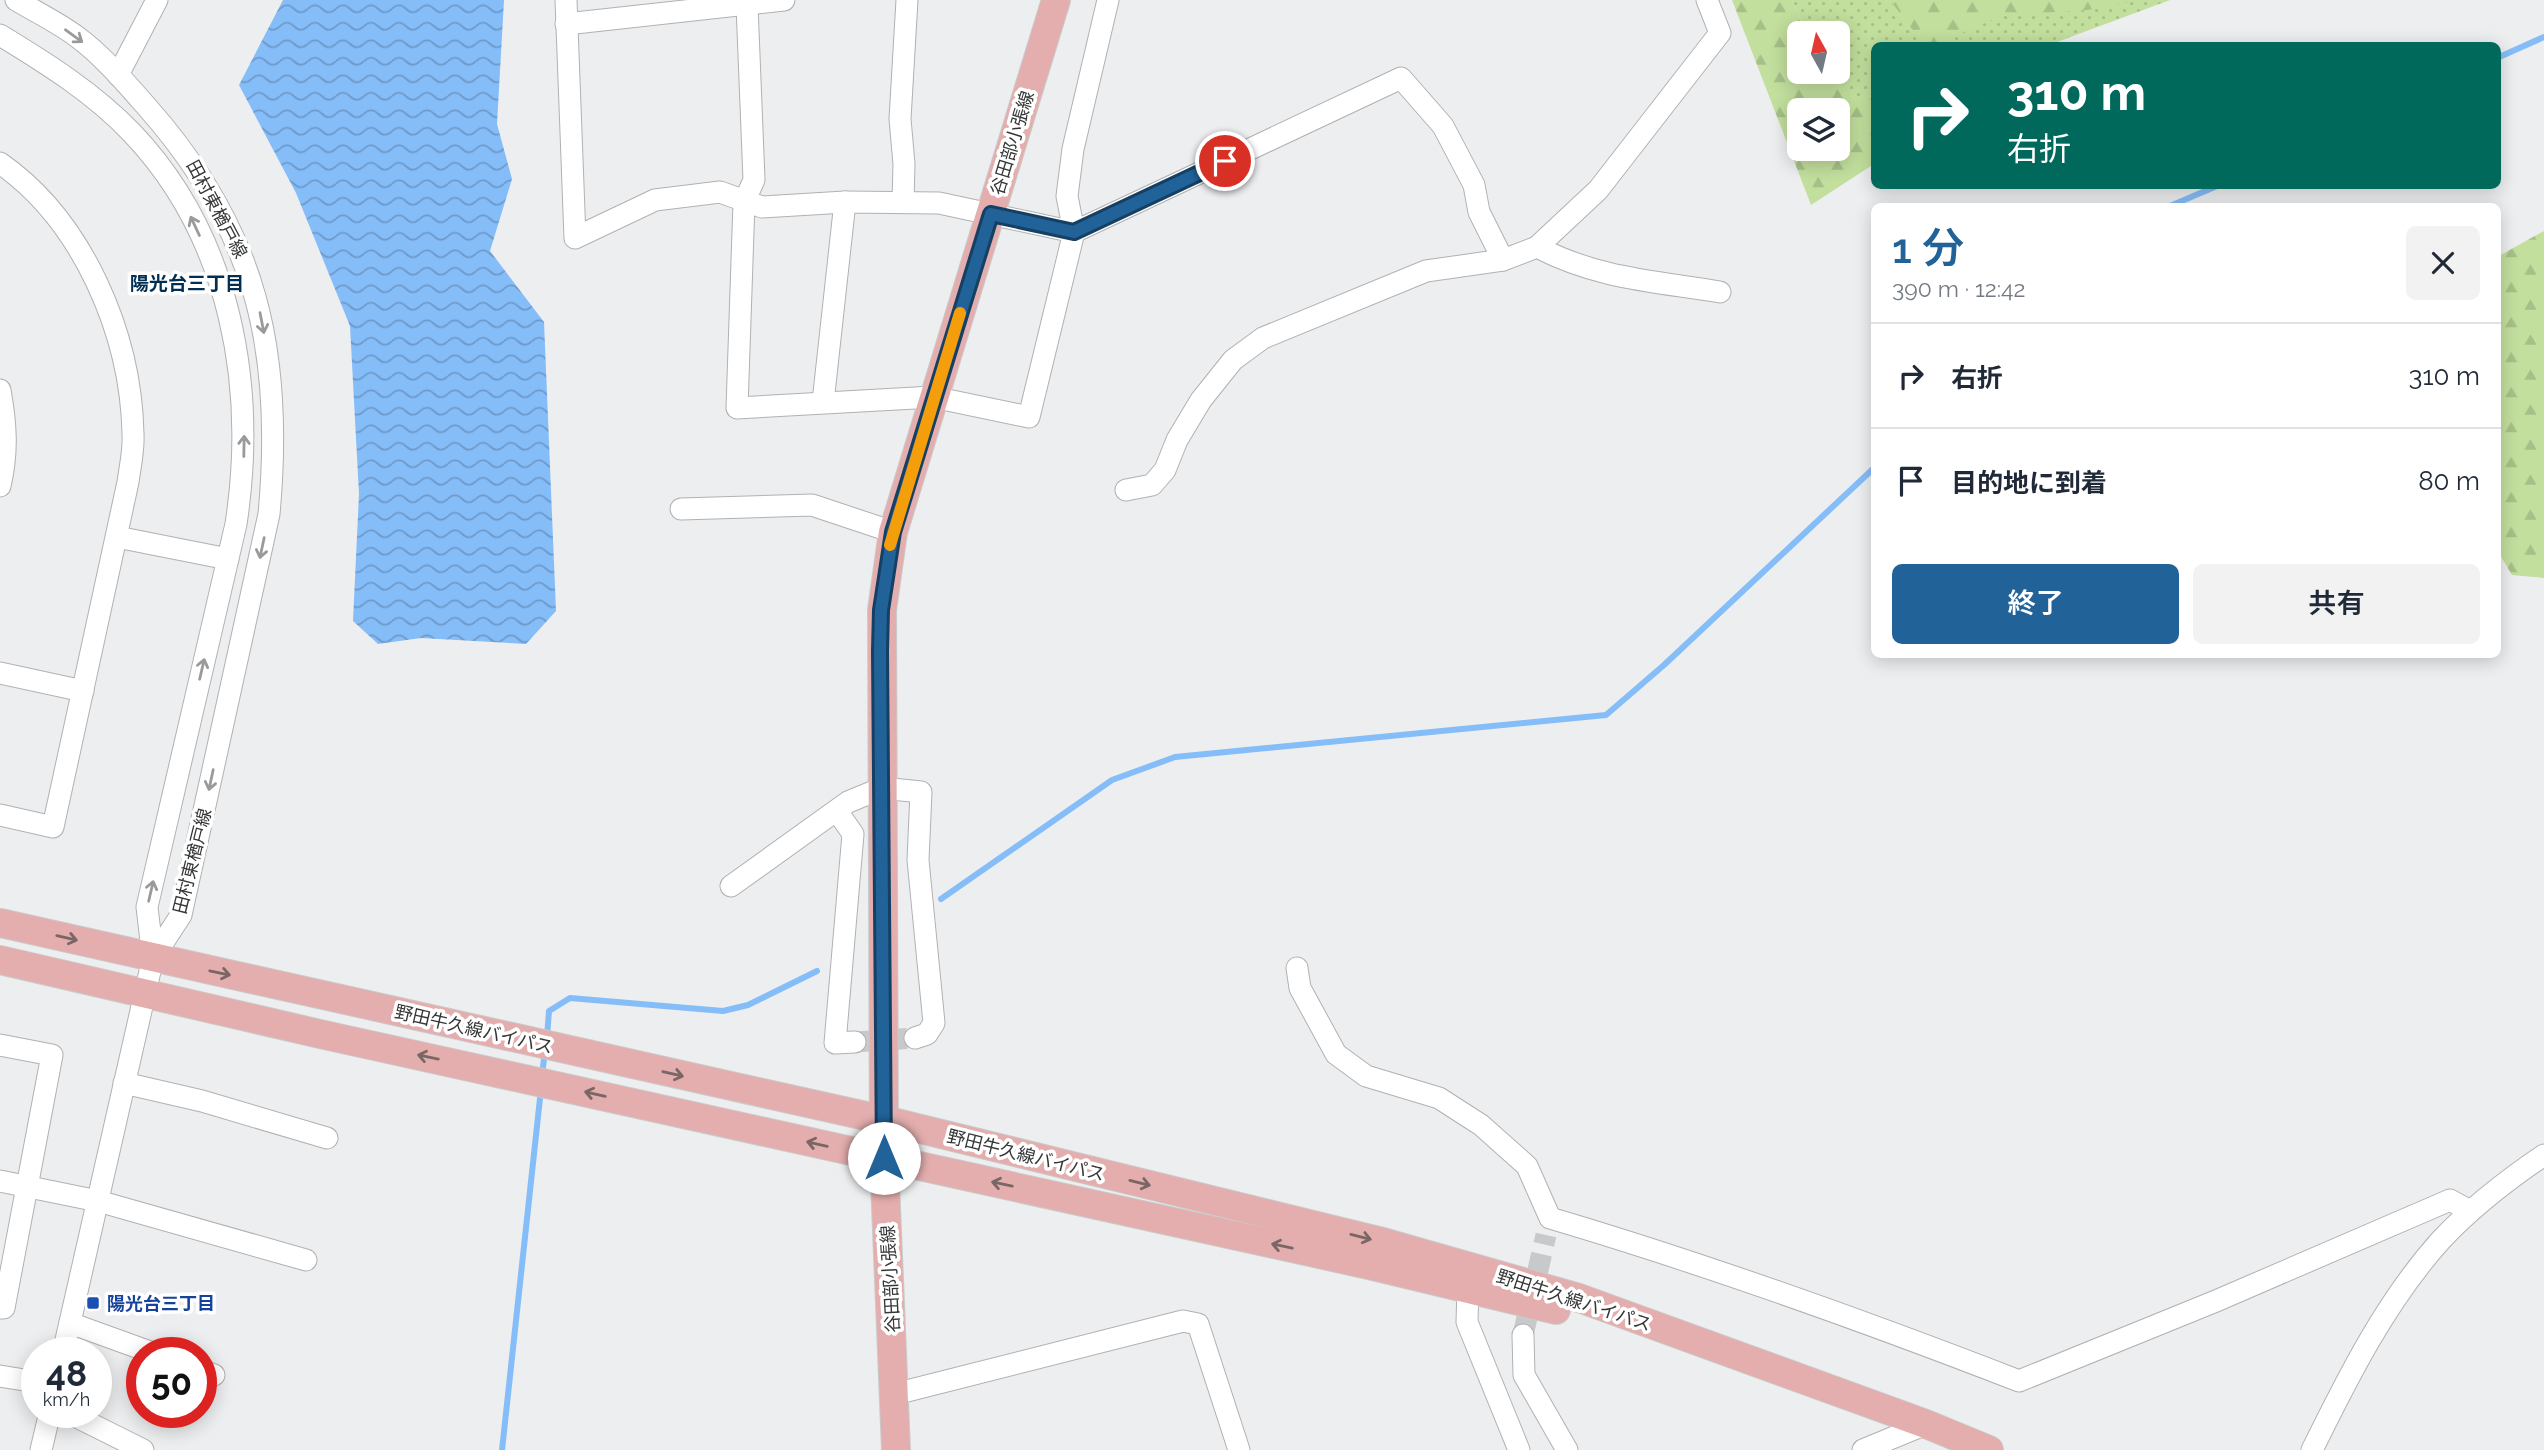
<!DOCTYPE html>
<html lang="ja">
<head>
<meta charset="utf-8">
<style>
  body { margin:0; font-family:Raleway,"Noto Sans JP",sans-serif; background:#f2f2f3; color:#1f2937; height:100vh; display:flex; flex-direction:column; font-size:26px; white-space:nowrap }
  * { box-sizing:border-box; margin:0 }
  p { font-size:23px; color:#747a83 }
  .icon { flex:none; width:38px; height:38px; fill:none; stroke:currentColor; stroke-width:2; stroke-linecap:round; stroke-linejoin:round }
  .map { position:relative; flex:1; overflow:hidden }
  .side { position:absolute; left:1871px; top:203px; width:630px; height:455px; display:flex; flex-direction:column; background:#fff; border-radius:10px; box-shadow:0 4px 18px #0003 }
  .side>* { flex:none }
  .banner { position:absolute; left:1871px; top:42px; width:630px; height:147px; border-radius:10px; box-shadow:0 4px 18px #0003; background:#00695c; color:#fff; overflow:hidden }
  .needle { width:46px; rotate:352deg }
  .tools { position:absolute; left:1787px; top:21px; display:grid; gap:14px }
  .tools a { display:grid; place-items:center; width:63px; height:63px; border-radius:10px; background:#fff; box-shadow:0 4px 18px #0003; font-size:35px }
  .speed { position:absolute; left:21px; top:1337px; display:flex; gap:14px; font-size:35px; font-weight:700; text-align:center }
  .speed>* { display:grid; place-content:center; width:91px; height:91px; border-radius:50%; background:#fff; box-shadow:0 4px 18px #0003; line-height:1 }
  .speed small { font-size:18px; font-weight:400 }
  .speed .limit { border:10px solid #d22; background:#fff; color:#111 }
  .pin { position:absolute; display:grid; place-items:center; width:60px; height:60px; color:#fff; margin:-30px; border:4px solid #fff; border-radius:50%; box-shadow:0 2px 7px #0007 }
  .me { position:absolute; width:77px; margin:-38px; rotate:0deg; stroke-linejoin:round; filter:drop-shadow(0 0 5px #0008) }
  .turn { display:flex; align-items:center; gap:24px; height:147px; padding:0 21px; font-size:32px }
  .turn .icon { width:91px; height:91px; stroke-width:2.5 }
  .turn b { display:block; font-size:49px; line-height:60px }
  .round { display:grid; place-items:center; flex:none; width:74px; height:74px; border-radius:10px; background:#f2f2f3 }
  .head { display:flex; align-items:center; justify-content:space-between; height:119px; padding:0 21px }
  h1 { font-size:42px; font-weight:600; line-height:52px; color:#216298 }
  .cta { display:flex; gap:14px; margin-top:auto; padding:14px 21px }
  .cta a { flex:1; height:80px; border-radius:10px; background:#216298; color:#fff; font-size:28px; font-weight:600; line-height:80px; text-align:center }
  .cta a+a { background:#f2f2f3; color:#1f2937 }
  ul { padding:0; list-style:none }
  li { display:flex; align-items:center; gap:21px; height:105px; padding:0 21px; border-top:2px solid #e0e1e3 }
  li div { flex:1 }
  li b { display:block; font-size:26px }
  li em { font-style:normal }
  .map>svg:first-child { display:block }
  .grass { fill:url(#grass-dots) }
  .forest { fill:url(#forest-firs); fill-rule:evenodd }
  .water { fill:url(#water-waves) }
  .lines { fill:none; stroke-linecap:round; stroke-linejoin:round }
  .stream { stroke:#85bdf9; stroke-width:6 }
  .minor-tunnel { stroke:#c8c9ca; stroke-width:21; stroke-dasharray:21 10; stroke-linecap:butt }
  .minor-casing { stroke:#b1b1b3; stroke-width:23 }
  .major-casing { stroke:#cacbcb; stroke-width:30 }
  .minor { stroke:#fff; stroke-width:21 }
  .major { stroke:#e3aead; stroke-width:28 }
  .oneway { stroke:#9a9a9a }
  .oneway2 { stroke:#7b6666 }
  .route-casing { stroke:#154063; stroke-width:18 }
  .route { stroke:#216298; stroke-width:12 }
  .slow { stroke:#f59e0b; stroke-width:12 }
  .transit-dot { fill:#1a4fb4; stroke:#fff; stroke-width:2.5 }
  .labels { text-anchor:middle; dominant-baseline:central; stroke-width:7; stroke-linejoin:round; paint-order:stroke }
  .street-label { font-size:18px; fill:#353636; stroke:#fff }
  .transit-label { font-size:18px; font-weight:bold; fill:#164399; stroke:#fff; text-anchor:start }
  .neighbourhood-label { font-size:19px; font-weight:bold; fill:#002f53; stroke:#fff }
</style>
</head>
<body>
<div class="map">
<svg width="2544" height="1450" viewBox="0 0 2544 1450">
  <defs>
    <pattern id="grass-dots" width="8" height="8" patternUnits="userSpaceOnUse" patternTransform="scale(1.75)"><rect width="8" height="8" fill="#c2df9d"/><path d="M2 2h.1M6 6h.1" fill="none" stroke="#a7c088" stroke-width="1.8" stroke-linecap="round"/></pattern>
    <pattern id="forest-firs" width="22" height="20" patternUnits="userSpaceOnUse" patternTransform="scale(1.75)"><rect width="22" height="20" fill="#c2df9d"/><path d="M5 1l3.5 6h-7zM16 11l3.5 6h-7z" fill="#a7c088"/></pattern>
    <pattern id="water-waves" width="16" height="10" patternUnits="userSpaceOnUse" patternTransform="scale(1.75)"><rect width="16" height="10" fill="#85bdf9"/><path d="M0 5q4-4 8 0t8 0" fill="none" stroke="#6e9aca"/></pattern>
  </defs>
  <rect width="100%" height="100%" fill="#edeeef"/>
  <polygon class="grass" points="1792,0 2170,0 2049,45 1874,46 1874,111 1845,122 1823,72 1838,72 1838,33 1807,33"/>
  <g class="forest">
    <path d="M1732,0H1792L1807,33H1799V72H1829L1858,103L1874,90V164L1811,205ZM1799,110H1838V149H1799Z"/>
    <polygon points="1890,0 2144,0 2087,10 2003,16 1954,36 1950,45 1925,46"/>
    <polygon points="2544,231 2544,578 2512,575 2497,550 2497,257"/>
  </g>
  <polygon class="water" points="283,0 504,0 497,124 512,179 490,251 544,322 556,611 526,644 421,638 378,644 353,621 359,494 350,326 296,193 239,85"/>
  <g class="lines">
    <g class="stream">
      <polyline points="2497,58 2544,37"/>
      <polyline points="2170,206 2217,186"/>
      <polyline points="941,899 1112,780 1175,757 1606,715 1664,665 1874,468"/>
      <polyline points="547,1037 549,1011 570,998 723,1011 748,1005 817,971"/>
      <polyline points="542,1075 545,1051"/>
      <polyline points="502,1450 541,1089"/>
    </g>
    <g class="minor-tunnel">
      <polyline points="855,1042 915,1038"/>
      <polyline points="1523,1335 1546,1235"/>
    </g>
    <g class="minor-casing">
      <g id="minor">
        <path d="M16,0C36,12 57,22 76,36C102,55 125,82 147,107C257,231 284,352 269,514L181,915L153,958"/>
        <polyline points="566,0 575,238 655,200 720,192 762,207 845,202 939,203 1074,232 1029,417 933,397 737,408 744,202 754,180 747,5"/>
        <polyline points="1108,0 1073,149 1067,196 1074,232 1401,78 1443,126 1474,185 1479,212 1503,260"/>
        <polyline points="566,24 784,0"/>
        <path d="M0,35C46,63 94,93 132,133C231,237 257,386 236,524L147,907L153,958L63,1353"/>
        <polyline points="118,75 157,0"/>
        <path d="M0,163C83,221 131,334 133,434C134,450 130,467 128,482L53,827L0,815"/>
        <polyline points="903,202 904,164 900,119 907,0"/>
        <polyline points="1537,247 1598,190 1720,33 1707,0"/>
        <path d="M0,390C6,424 8,452 0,486"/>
        <polyline points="823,402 845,202"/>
        <path d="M1126,490L1152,485L1165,470L1177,440L1201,400L1233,360L1263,338L1426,271L1503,260L1537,247C1599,279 1653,281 1720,292"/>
        <polyline points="681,509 812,505 893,532"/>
        <polyline points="117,537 228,559"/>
        <polyline points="0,673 83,691"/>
        <polyline points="837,811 853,834 835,1043 855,1042"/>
        <polyline points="731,886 848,802 882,788 921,792 918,860 934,1023 927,1034 915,1038"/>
        <path d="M1297,968L1300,988L1336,1054L1366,1076L1439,1098L1481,1125L1527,1166L1550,1218C1709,1265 1864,1321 2019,1381L2216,1301L2450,1200L2470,1211"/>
        <polyline points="0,1045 52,1055 4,1308 0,1308"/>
        <polyline points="124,1083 202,1101 327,1138"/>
        <polyline points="0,1181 98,1201 306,1260"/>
        <polyline points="1468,1288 1467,1322 1519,1450"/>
        <polyline points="70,1323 153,1353"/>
        <polyline points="1523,1335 1524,1375 1567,1450"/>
        <polyline points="201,1370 214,1375"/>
        <polyline points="0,1376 37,1382"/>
        <polyline points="895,1394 1183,1321 1198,1324 1239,1450"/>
        <polyline points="67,1412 143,1450"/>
        <polyline points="41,1450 50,1412"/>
        <polyline points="1863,1450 1926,1424"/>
        <path d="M2312,1450C2348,1377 2386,1301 2441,1240C2472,1207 2507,1180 2544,1155"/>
      </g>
    </g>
    <g class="major-casing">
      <g id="major">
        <polyline points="0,923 884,1120 1379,1241 1579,1298 1926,1424 1989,1450"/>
        <polyline points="0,960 320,1034 1369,1265 1556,1310"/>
        <polyline points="896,1450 884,1158 882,610 893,532 1056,0"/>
      </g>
    </g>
    <use href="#minor" class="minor"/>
    <use href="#major" class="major"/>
  </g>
  <defs><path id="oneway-shaft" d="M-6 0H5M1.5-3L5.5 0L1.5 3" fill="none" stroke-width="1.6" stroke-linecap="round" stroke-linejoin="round" transform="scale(1.75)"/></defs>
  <g class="oneway">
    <use href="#oneway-shaft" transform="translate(74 36) rotate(36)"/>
    <use href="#oneway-shaft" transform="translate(195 226) rotate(-115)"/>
    <use href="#oneway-shaft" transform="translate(262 323) rotate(79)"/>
    <use href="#oneway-shaft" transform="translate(244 446) rotate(-89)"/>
    <use href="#oneway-shaft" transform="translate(262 548) rotate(102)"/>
    <use href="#oneway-shaft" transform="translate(202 669) rotate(-77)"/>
    <use href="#oneway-shaft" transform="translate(211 780) rotate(102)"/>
    <use href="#oneway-shaft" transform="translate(151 891) rotate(-77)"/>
  </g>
  <g class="oneway2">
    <use href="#oneway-shaft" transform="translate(67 938) rotate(13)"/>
    <use href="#oneway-shaft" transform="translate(220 973) rotate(12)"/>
    <use href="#oneway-shaft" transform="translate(428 1057) rotate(-168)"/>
    <use href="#oneway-shaft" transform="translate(673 1074) rotate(13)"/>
    <use href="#oneway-shaft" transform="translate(595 1094) rotate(-167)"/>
    <use href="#oneway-shaft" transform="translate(817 1144) rotate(-167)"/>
    <use href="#oneway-shaft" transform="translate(1140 1183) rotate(14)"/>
    <use href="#oneway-shaft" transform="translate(1002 1184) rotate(-168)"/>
    <use href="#oneway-shaft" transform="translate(1361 1237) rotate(14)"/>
    <use href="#oneway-shaft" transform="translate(1282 1246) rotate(-168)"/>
  </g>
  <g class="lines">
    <g class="route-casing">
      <polyline id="route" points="884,1158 880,651 881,610 893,532 991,214 1074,232 1225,161"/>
    </g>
    <use href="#route" class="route"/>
    <polyline class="slow" points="890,545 960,313"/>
  </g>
  <rect class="transit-dot" x="86" y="1296" width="14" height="14" rx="3.5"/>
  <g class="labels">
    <g class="street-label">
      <text transform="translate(1012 143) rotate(-73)">谷田部小張線</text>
      <text transform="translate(217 209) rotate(62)">田村東楢戸線</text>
      <text transform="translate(192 861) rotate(-76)">田村東楢戸線</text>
      <text transform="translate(474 1029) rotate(13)">野田牛久線バイパス</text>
      <text transform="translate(1026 1155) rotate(14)">野田牛久線バイパス</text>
      <text transform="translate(890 1279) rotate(-93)">谷田部小張線</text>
      <text transform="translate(1574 1300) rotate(18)">野田牛久線バイパス</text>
    </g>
    <g class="transit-label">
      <text x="107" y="1303">陽光台三丁目</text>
    </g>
    <g class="neighbourhood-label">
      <text x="187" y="283">陽光台三丁目</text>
    </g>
  </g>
</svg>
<div class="tools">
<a><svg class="needle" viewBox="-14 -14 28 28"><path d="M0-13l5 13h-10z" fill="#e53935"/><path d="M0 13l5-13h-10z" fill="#747a83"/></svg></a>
<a><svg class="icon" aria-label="layers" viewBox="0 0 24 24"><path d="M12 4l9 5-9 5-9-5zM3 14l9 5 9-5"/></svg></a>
</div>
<div class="speed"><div>48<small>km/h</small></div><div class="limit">50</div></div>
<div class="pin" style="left:1225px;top:161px;background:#d93025"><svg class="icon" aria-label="arrive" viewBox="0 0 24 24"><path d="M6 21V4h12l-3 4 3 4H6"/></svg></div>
<svg class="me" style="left:884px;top:1158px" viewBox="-20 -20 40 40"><circle r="19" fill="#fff"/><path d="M0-13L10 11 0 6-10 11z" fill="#216298"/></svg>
<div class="banner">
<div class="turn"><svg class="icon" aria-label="right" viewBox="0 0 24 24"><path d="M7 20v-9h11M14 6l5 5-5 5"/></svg><div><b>310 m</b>右折</div></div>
</div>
<section class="side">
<div class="head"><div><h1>1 分</h1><p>390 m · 12:42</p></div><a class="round"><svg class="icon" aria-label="close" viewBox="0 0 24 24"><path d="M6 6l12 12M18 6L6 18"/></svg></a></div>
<ul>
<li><svg class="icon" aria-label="right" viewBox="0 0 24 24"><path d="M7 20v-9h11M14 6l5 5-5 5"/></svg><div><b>右折</b></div><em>310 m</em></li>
<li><svg class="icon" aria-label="arrive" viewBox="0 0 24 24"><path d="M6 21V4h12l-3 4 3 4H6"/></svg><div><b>目的地に到着</b></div><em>80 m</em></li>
</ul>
<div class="cta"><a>終了</a><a>共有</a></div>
</section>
</div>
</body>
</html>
